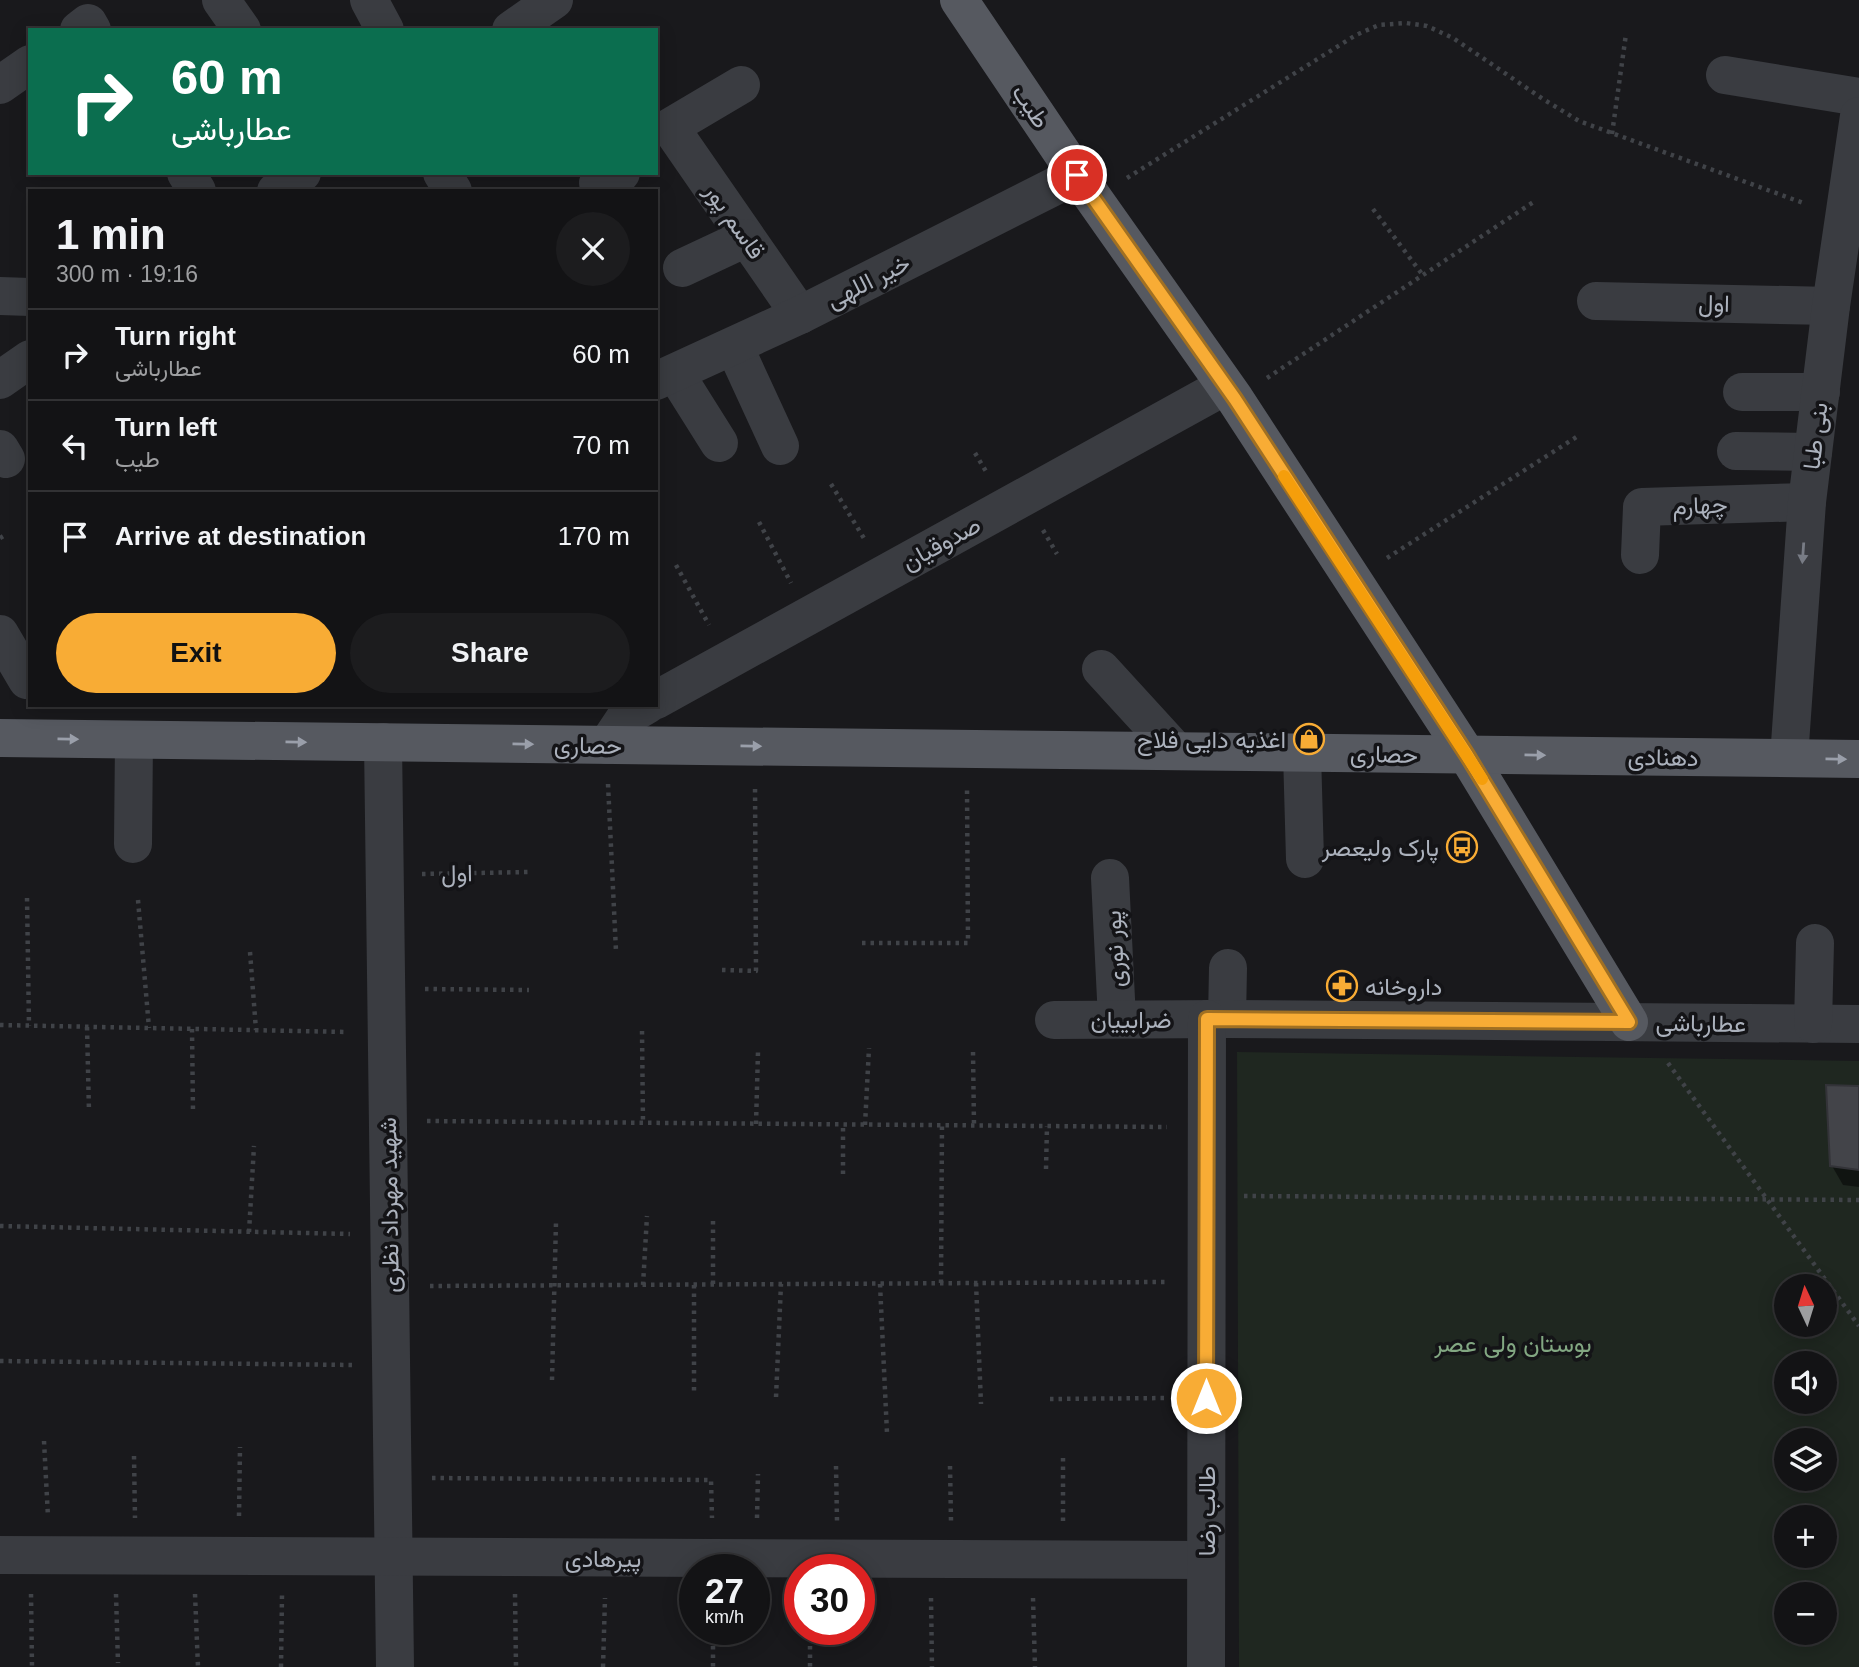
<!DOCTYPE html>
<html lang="en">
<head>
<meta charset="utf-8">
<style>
  body { margin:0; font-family:Helvetica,Vazirmatn,sans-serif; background:#1c1c1e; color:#f1f3f6; height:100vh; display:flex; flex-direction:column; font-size:26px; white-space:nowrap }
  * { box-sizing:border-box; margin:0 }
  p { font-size:23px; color:#9d9ea0 }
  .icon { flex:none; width:38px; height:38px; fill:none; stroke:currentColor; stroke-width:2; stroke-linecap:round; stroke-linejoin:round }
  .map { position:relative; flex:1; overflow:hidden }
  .side { position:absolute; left:28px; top:189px; width:630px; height:518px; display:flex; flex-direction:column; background:#131315; border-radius:0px; box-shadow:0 4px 18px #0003,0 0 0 2px #323234 }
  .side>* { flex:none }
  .guide { position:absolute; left:28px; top:28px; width:630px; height:147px; border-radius:0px; box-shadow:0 4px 18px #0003,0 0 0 2px #323234; background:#0b6e4f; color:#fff; overflow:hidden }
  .needle { width:46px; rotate:356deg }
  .tools { position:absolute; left:1774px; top:1274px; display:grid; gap:14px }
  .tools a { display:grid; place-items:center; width:63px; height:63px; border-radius:50%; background:#131315; box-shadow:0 4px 18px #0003,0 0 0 2px #323234; font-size:35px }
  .speed { position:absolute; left:679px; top:1554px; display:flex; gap:14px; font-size:35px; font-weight:700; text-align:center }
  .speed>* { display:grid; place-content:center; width:91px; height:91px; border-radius:50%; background:#131315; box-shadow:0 4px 18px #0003,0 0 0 2px #323234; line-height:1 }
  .speed small { font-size:18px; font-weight:400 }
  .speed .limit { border:10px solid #d22; background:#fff; color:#111 }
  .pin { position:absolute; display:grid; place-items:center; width:60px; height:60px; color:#fff; margin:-30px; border:4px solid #fff; border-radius:50%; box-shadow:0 2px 7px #0007 }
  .me { position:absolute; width:77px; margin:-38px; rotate:0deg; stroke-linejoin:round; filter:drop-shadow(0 0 5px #0008) }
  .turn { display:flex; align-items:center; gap:24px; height:147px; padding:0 28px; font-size:32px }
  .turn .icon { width:91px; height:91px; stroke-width:2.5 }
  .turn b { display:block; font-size:49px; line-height:60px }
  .round { display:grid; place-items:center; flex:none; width:74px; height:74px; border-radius:37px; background:#1c1c1e }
  .headline { display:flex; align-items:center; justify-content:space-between; height:119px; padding:0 28px }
  h1 { font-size:42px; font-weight:700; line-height:52px }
  .button { display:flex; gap:14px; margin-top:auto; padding:14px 28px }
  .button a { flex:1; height:80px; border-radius:42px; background:#f8ac35; color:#111; font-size:28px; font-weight:700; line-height:80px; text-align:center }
  .button a+a { background:#1c1c1e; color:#f1f3f6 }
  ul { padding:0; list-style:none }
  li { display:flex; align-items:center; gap:21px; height:91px; padding:0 28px; border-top:2px solid #323234 }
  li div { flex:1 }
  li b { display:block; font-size:26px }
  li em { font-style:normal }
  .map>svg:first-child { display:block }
  .green { fill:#1f2720; fill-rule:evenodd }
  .shadow { fill:#0007 }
  .building { fill:#434449; stroke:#333338; stroke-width:2 }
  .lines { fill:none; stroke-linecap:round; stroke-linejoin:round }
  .path { stroke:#404348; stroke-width:4.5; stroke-dasharray:3.5 5; stroke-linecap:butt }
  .minor { stroke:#3a3c41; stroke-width:38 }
  .major { stroke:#565960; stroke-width:38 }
  .oneway { fill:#787c85 }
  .oneway2 { fill:#9a9faa }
  .route-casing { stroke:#a17022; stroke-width:18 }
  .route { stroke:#f8ac35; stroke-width:12 }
  .slow { stroke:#f59e0b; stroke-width:12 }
  .labels { text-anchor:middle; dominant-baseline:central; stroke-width:7; stroke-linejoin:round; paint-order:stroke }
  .street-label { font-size:24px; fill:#abb1bc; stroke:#141417 }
  .poi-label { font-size:24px; fill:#abb1bc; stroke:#141417; text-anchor:end }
  .park-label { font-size:24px; fill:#82a782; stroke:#141417 }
</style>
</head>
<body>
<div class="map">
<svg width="1859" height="1667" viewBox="0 0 1859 1667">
  <rect width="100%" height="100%" fill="#19191c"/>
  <path class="green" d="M1237,1052L1859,1061V1667H1239ZM1787,1286H1825V1325H1787ZM1787,1363H1825V1402H1787ZM1787,1440H1825V1479H1787ZM1787,1517H1825V1556H1787ZM1787,1594H1825V1633H1787Z"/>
  <polygon class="shadow" points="1859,1088 1859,1187 1843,1185 1832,1166"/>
  <polygon class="building" points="1826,1085 1859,1086 1859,1170 1830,1166"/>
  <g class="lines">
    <g class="path">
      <polyline points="1612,134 1626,34"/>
      <polyline points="1127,178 1356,35 1379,25 1406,23 1427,26 1453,38 1543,99 1579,121 1806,204"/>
      <polyline points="1373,209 1422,274"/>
      <polyline points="1267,378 1535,201"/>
      <polyline points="975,453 987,473"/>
      <polyline points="831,484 865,540"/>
      <polyline points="759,522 791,583"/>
      <polyline points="1043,530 1057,554"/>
      <polyline points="0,538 5,535"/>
      <polyline points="1387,558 1578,436"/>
      <polyline points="676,565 709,625"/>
      <polyline points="608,784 616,951"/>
      <polyline points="422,874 530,872"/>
      <polyline points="27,898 29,1026"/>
      <polyline points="138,900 149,1028"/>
      <polyline points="862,943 968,943 967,788"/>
      <polyline points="250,952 256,1030"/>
      <polyline points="722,970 756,971 755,784"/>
      <polyline points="425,989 529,990"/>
      <polyline points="0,1025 347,1032"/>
      <polyline points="87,1027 89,1112"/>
      <polyline points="192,1029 193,1111"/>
      <polyline points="642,1031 643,1123"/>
      <polyline points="973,1052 974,1126"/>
      <polyline points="1668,1063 1859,1326"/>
      <polyline points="427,1121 1167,1127"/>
      <polyline points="756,1124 758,1052"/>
      <polyline points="865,1125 869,1048"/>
      <polyline points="1046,1169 1047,1126"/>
      <polyline points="843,1174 843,1124"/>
      <polyline points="1244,1196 1859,1200"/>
      <polyline points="713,1221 713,1285"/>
      <polyline points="0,1226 350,1234"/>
      <polyline points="249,1232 254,1146"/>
      <polyline points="941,1283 942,1125"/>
      <polyline points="976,1283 981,1404"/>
      <polyline points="880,1284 887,1433"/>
      <polyline points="643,1285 647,1216"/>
      <polyline points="694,1285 694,1393"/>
      <polyline points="430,1286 1167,1282"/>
      <polyline points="0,1361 352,1365"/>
      <polyline points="552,1380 556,1222"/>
      <polyline points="776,1397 781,1284"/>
      <polyline points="1050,1399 1168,1398"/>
      <polyline points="44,1441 48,1517"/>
      <polyline points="134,1456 135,1518"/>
      <polyline points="836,1466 837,1521"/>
      <polyline points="950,1466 951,1521"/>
      <polyline points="432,1478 711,1480 712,1518"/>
      <polyline points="239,1516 240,1447"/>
      <polyline points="757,1518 758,1474"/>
      <polyline points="1063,1521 1063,1458"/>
      <polyline points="31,1594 32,1667"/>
      <polyline points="116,1594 118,1663"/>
      <polyline points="195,1594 198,1667"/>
      <polyline points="515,1594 516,1667"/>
      <polyline points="931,1598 932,1667"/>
      <polyline points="1033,1598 1035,1667"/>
      <polyline points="713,1629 713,1667"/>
      <polyline points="810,1629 810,1667"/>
      <polyline points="281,1667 282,1595"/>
      <polyline points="603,1667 605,1598"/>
    </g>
    <g class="minor">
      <polyline points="221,0 242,30"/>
      <polyline points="369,0 385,30"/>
      <polyline points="79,30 88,23 92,30"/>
      <polyline points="511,30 554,0"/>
      <polyline points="1725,75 1859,97"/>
      <polyline points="0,85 30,64"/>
      <polyline points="741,85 670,127 800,315"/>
      <polyline points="186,173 197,191"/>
      <polyline points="442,173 453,191"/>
      <polyline points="598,183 621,173"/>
      <polyline points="276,191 302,173"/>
      <polyline points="682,268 746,238"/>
      <polyline points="0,296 30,297"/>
      <polyline points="1596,301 1831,306"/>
      <polyline points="734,346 780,446"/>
      <polyline points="675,373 719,443"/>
      <polyline points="0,380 30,359"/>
      <polyline points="656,381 800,315 1077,175"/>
      <polyline points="1742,392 1821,392"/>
      <polyline points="0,449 6,459"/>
      <polyline points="1736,451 1813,452"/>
      <polyline points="1640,555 1642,507 1807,502"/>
      <polyline points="0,634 27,680"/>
      <polyline points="1101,669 1176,751"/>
      <polyline points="656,700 1225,386"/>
      <polyline points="383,742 395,1667"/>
      <polyline points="607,745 625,718 647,705"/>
      <polyline points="1302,753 1305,859"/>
      <polyline points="1789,758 1807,502 1831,306 1859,116"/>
      <polyline points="133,844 134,740"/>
      <polyline points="1110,878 1117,1019"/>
      <polyline points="1227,1019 1228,968"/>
      <polyline points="1054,1020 1227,1019 1859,1024"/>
      <polyline points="1813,1024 1815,943"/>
      <polyline points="0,1555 1206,1560"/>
      <polyline points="1206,1667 1207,1019"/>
    </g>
    <g class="major">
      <polyline points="959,0 1077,175 1235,399 1467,755 1629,1022"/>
      <polyline points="0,738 1859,759"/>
    </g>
  </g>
  <defs><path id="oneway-solid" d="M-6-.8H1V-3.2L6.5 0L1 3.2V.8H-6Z" transform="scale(1.75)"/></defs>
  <use class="oneway" href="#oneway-solid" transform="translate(1803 553) rotate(94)"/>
  <g class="oneway2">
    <use href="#oneway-solid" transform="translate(68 739) rotate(1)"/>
    <use href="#oneway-solid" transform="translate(296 742) rotate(1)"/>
    <use href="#oneway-solid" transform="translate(523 744) rotate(1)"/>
    <use href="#oneway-solid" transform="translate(751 746) rotate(1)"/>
    <use href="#oneway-solid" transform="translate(1535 755) rotate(1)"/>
    <use href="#oneway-solid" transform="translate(1836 759) rotate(1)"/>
  </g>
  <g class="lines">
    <g class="route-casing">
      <polyline id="route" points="1077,175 1235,399 1467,755 1629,1022 1207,1019 1206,1398"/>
    </g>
    <use href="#route" class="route"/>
    <polyline class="slow" points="1284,476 1482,779"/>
  </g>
  <defs>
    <g id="shop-ring" transform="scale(1.575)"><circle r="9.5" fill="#141417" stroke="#f8ac35" stroke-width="1.5"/><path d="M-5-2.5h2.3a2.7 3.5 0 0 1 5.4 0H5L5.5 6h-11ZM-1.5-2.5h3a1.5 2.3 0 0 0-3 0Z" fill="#f8ac35"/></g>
    <g id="bus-ring" transform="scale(1.575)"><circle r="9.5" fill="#141417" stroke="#f8ac35" stroke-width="1.5"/><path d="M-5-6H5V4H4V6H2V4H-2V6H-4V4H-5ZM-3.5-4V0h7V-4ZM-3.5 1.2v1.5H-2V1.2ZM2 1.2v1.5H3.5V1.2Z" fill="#f8ac35"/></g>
    <g id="pharmacy-ring" transform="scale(1.575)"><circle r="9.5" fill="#141417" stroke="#f8ac35" stroke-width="1.5"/><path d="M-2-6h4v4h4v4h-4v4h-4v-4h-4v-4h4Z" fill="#f8ac35"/></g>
  </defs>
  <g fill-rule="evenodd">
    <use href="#shop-ring" x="1309" y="739"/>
    <use href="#bus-ring" x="1462" y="847"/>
    <use href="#pharmacy-ring" x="1342" y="986"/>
  </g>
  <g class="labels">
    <g class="street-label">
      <text transform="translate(1031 106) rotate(56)">طیب</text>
      <text transform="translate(735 221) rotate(55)">قاسم پور</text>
      <text transform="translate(868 281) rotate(-27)">خیر اللهی</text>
      <text transform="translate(1714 303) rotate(1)">اول</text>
      <text transform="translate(1815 436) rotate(-83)">بنی طبا</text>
      <text transform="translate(1700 505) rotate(-2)">چهارم</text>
      <text transform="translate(941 543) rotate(-29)">صدوقیان</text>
      <text transform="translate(588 745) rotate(1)">حصاری</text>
      <text transform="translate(1384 754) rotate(1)">حصاری</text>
      <text transform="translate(1663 757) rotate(1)">دهنادی</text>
      <text transform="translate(457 873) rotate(-1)">اول</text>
      <text transform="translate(1114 949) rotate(-93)">پور نوری</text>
      <text x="1131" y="1019">ضرابییان</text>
      <text transform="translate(1701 1023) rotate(1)">عطارباشی</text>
      <text transform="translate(389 1205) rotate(-91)">شهید مهرداد نظری</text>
      <text transform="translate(1206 1511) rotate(-90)">طالب رضا</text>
      <text x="603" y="1558">پیرهادی</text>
    </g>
    <g class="poi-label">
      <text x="1286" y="739">اغذیه دایی فلاح</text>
      <text x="1439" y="847">پارک ولیعصر</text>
      <text x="1365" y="986" text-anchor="start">داروخانه</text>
    </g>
    <g class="park-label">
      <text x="1513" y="1343">بوستان ولی عصر</text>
    </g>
  </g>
</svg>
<div class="tools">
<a><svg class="needle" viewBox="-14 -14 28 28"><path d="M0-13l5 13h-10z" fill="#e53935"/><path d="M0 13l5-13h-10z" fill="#9d9ea0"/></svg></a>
<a><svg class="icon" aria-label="sound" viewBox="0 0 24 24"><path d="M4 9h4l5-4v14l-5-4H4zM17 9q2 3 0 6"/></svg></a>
<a><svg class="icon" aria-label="layers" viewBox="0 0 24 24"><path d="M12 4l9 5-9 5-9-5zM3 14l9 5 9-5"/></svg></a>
<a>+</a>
<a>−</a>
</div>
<div class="speed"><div>27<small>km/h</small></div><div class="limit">30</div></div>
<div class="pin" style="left:1077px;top:175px;background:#d93025"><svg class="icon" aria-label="arrive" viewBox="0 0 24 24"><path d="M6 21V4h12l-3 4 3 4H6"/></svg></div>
<svg class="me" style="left:1206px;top:1398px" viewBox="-20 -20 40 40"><circle r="17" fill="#f8ac35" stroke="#fff" stroke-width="3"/><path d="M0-11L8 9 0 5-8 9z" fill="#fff"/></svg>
<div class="guide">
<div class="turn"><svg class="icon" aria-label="right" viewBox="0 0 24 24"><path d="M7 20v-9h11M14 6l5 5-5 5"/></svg><div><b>60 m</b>عطارباشی</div></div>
</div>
<section class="side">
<div class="headline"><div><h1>1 min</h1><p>300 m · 19:16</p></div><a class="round"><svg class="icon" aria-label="close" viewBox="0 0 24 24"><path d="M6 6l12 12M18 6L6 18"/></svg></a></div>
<ul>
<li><svg class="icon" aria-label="right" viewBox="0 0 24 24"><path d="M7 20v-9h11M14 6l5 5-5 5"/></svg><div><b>Turn right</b><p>عطارباشی</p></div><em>60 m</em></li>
<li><svg class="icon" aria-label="left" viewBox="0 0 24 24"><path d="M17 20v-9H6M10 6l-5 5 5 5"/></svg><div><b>Turn left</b><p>طیب</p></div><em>70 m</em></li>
<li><svg class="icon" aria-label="arrive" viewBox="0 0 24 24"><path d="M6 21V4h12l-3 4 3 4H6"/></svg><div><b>Arrive at destination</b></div><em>170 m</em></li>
</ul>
<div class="button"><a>Exit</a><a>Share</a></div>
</section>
</div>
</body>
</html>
